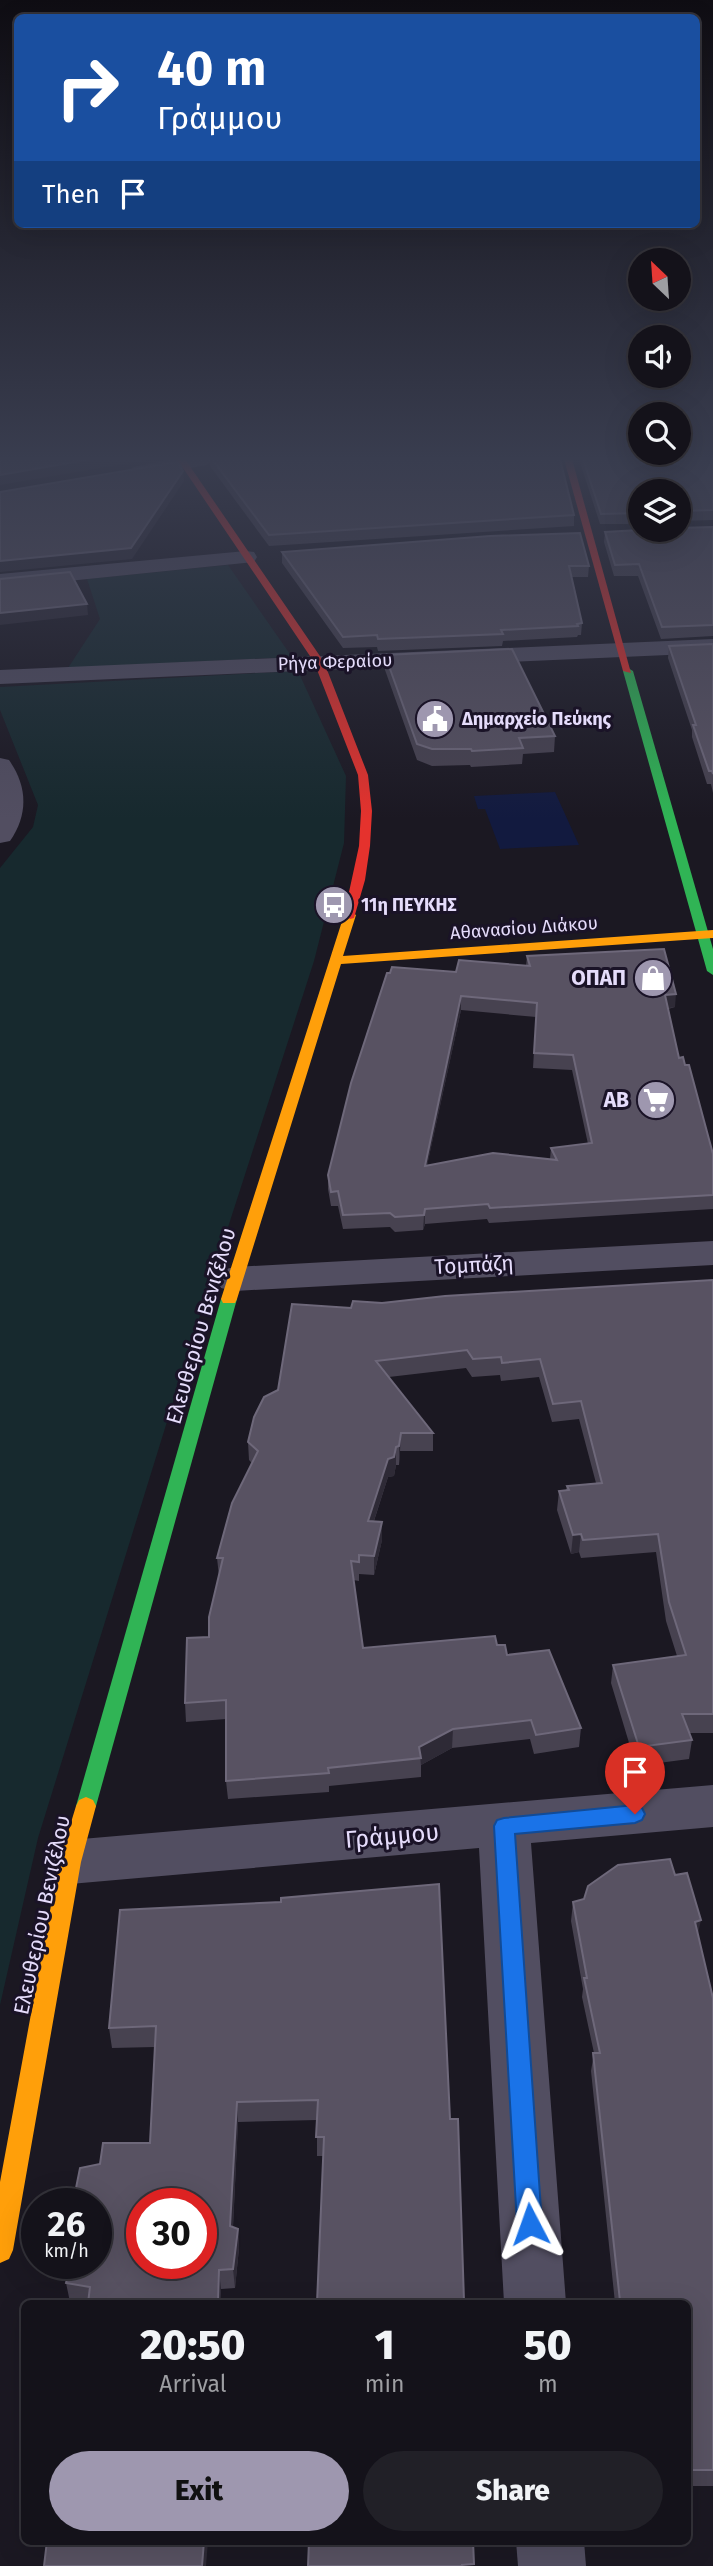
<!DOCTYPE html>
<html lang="en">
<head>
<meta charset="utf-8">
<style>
  body { margin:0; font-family:"Fira Sans",sans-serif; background:#212027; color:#f1f3f6; height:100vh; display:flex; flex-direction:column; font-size:26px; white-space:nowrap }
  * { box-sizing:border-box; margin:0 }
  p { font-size:23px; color:#9d9ea2 }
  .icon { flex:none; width:38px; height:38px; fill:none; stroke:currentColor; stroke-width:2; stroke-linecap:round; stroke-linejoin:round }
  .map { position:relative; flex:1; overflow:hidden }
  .side { position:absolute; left:21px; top:2300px; width:670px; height:245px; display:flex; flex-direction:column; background:#14121a; border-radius:10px; box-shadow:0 7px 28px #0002,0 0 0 2px #333239 }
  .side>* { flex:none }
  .top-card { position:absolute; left:14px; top:14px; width:686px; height:214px; border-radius:10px; box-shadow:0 7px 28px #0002,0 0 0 2px #333239; background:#1a4fa0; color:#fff; overflow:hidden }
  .needle { width:46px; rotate:335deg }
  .controls { position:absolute; left:628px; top:248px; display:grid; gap:14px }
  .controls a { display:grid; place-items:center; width:63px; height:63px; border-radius:50%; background:#14121a; box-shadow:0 7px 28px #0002,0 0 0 2px #333239; font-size:35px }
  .speed { position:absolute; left:21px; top:2188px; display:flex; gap:14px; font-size:35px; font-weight:700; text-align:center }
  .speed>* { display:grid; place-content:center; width:91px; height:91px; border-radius:50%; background:#14121a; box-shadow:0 7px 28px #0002,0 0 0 2px #333239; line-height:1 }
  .speed small { font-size:18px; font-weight:400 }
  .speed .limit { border:10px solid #d22; background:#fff; color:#111 }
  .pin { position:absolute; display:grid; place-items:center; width:60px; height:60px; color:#fff; margin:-72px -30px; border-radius:50% 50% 50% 0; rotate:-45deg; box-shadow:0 0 7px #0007 }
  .pin .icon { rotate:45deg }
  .me { position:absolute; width:77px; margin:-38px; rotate:356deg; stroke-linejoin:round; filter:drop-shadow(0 0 5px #0008) }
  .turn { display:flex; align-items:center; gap:24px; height:147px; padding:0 28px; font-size:32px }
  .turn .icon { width:91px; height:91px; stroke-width:2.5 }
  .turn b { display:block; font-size:49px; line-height:60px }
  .then { display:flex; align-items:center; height:66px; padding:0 28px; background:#0003; gap:14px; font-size:26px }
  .eta { display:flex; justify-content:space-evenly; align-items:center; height:119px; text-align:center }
  .eta b { font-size:42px; font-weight:800; line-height:49px }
  .button { display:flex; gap:14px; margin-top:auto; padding:14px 28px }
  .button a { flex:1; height:80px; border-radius:42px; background:#9e97af; color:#111; font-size:28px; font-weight:800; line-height:80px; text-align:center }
  .button a+a { background:#212027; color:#f1f3f6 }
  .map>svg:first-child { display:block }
  .green { fill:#17292e }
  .water { fill:#121a3f }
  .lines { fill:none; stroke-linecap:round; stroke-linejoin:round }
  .street { fill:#524e61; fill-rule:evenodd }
  .fast { fill:#30b455; fill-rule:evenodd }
  .slow { fill:#ff9f0a; fill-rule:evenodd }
  .jam { fill:#e5322d; fill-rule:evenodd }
  .wall { fill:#474250; fill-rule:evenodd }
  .shaded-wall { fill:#2e2a36 }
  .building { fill:#585262; stroke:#6e687a; stroke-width:2; fill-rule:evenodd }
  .route { fill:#1a73e8; stroke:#114b97; stroke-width:2 }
  .labels { text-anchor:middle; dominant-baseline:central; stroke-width:6; stroke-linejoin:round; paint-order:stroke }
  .far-street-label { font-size:18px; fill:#e5dcfb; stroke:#1a1327 }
  .far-poi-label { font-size:18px; font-weight:bold; fill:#e5dcfb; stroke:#1a1327; text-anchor:start }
  .poi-label { font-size:21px; font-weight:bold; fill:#e5dcfb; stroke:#1a1327; text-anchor:end }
  .street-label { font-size:21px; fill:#e5dcfb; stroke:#1a1327 }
  .near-street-label { font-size:24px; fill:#e5dcfb; stroke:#1a1327 }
</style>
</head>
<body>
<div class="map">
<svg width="713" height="2566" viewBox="0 0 713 2566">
  <rect width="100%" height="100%" fill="#1b1822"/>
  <g class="green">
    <polygon points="228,565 292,657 68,668 100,619 87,579"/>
    <polygon points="298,671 346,776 344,843 314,961 210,1283 38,1838 0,2005 0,868 33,827 38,805 0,710 0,687"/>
  </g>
  <polygon class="water" points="555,792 579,845 500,849 485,809 478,809 474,796"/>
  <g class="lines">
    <g class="street">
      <polygon points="173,459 216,459 207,465 140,477 130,471 133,467"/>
      <polygon points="246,551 254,552 257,557 254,562 0,588 0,574"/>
      <polygon points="713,639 713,653 0,684 0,670"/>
      <path d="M0,758L9,760C28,787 28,815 10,841L0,843Z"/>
      <polygon points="713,1241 713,1265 235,1291 221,1288 216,1279 221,1270 235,1267"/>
      <polygon points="713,1785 713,1827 531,1843 566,2303 504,2303 479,1848 70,1884 52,1878 44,1862 52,1846 70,1840"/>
      <polygon points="516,2541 584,2541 586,2566 518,2566"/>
    </g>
    <g class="fast">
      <polygon points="628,668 633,671 713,949 713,975 707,971 623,671"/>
      <polygon points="229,1294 237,1299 96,1806 93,1812 86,1815 79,1812 76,1806 221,1299"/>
    </g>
    <g class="slow">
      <polygon points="350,911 356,915 343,956 713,930 713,938 341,964 237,1299 235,1303 223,1303 221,1299 344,915"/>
      <polygon points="86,1797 93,1800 96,1806 81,1862 13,2250 9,2259 0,2263 0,2182 59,1862 76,1806 79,1800"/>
    </g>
    <g class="jam">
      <polygon points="177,459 185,459 324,662 368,775 372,811 370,846 365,880 354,918 350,919 344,915 359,846 361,811 358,775 314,662"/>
      <polygon points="564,459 572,459 631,673 623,671"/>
    </g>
  </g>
  <g class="wall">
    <polygon points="210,459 560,459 574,515 574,526 269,546 210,466"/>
    <polygon points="579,459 713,459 713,520 679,521 679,492 640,492 640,524 600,524"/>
    <polygon points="713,527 713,636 661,639 638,576 614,576 604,542 605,532"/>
    <polygon points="282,552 589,566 588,577 572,577 582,623 581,635 578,635 577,637 503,641 502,646 378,651 377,647 343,648 282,563"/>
    <polygon points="713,644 713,793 711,784 707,784 692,737 692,730 668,658 669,646"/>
    <polygon points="385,655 555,736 554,752 523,754 522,764 471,767 470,765 432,766 417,760 385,670"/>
    <path d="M527,956L675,1007L668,1009L679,1058L713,1154V1209L489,1223L487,1219L425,1224L423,1230L395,1232L390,1227L343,1229L338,1206H331L328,1189V1175L456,972L526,966ZM461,1010L536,1017L533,1068L572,1070L588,1144L551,1148L550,1159L427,1165Z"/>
    <polygon points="713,1280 713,1733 689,1733 692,1740 689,1759 636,1766 611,1683 613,1665 677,1656 666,1621 656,1552 581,1558 579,1552 571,1554 557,1510 559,1491 566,1490 567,1486 596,1483 579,1419 552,1422 539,1377 501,1381 500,1375 472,1377 466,1368 389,1377 433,1433 433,1451 400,1451 399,1465 396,1465 394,1476 388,1477 374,1521 382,1540 374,1575 359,1574 359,1581 353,1580 363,1648 497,1645 581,1728 579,1747 534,1754 530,1739 452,1748 421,1765 421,1777 329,1786 329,1792 228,1799 226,1781 226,1719 186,1722 185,1703 209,1637 219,1576 217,1558 252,1463 249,1460 248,1442 278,1390 351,1308 382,1303"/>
    <polygon points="675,1875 698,1934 713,1998 713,2486 688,2486 688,2303 615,2303 591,2071 594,2053 582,1997 583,1989 571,1921 573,1902"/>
    <polygon points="120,1910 450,2119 458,2119 464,2303 317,2303 323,2156 317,2156 317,2120 238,2122 233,2227 238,2229 239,2248 235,2288 221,2289 220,2303 77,2303 70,2302 66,2283 100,2164 150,2143 155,2047 112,2048 109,2028"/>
  </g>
  <g class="shaded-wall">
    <polygon points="92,459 153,459 0,485 0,475"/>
    <polygon points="183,471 184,481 132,559 0,572 0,561"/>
    <polygon points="87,604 88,615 0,625 0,613"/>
    <polygon points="676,994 675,1007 663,1009 665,995"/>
    <polygon points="461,996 461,1010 424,1180 425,1166"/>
    <polygon points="425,1209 425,1224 423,1230 424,1215"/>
    <polygon points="401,1433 400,1451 399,1465 399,1446"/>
    <polygon points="396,1447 396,1465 394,1476 388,1477 368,1539 368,1521 388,1459"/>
    <polygon points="382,1522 382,1540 374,1575 374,1556"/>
    <polygon points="581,1534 579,1552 571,1554 573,1535"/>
    <polygon points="453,1729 452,1748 421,1765 419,1747"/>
    <polygon points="701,1920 697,1938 695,1922"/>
    <polygon points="237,2102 238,2122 232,2245 230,2226"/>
    <polygon points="238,2229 239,2248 235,2288 233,2269"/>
    <polygon points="219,2270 221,2289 220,2303 218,2303"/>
    <polygon points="204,2541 208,2541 206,2566 202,2566"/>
  </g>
  <g class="building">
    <polygon points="0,459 92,459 0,475"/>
    <polygon points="212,459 560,459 574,515 269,535"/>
    <polygon points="583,459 713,459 713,510 680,511 679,513 679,492 640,492 640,513 601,514"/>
    <polygon points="177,462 183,471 131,548 0,561 0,492"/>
    <polygon points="713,527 713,625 662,627 639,564 615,565 605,532 640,530 679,530 679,528"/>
    <polygon points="580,533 589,566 569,566 582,623 577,624 578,626 501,630 503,634 378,639 377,635 343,637 282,552 490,536"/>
    <polygon points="70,572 87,604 0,613 0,579"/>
    <polygon points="713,644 713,774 712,771 709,771 693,725 696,725 669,646"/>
    <polygon points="512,649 555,736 519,738 523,748 472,751 471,749 432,749 417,744 385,655"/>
    <path d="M664,949L676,994L665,995L679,1058L683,1057L685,1065H689L713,1154V1195L490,1208L488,1204L425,1209L424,1215L395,1217L390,1213L343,1215L338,1191L331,1192L328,1175L351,1083L387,973H390L392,967L456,972L459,960L530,966L527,956ZM461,996L537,1003L534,1053L573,1055L592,1143L551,1148L557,1160L493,1153L425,1166Z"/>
    <polygon points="713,1280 713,1714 682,1714 692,1740 639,1747 613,1665 686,1655 669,1602 658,1534 583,1540 581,1534 573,1535 559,1491 569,1490 567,1486 602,1483 581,1401 553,1404 540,1359 502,1363 501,1357 473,1359 467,1350 376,1361 433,1433 401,1433 399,1446 396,1447 394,1457 388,1459 368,1521 382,1522 374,1556 359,1555 359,1562 351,1561 363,1648 495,1636 497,1645 505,1645 507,1655 549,1650 581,1728 536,1735 531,1720 453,1729 419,1747 421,1758 328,1768 329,1773 226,1781 226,1700 185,1703 187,1638 209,1637 209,1617 223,1558 217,1558 232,1503 258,1451 248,1442 254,1417 264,1397 278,1390 292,1304 351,1308 353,1301 382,1303 445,1296"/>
    <polygon points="670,1859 675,1875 687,1873 701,1920 695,1922 713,1998 713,2470 688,2470 688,2303 625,2303 625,2301 620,2301 593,2053 600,2053 584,1978 587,1978 573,1902 584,1899 588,1886 618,1865"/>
    <path d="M439,1884L450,2119H458L464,2301H441V2303H317L324,2137H316L318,2100L237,2102L230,2226L238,2229L233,2269L219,2270L218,2303H88L90,2287L66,2283L71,2263H96V2203H73L80,2168L100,2164L103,2143H150L156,2026L109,2028L120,1910L281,1902V1898ZM142,2203H201V2263H142Z"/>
    <polygon points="47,2541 204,2541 202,2566 44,2566"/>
    <polygon points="309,2541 473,2541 474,2564 462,2565 462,2566 308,2566"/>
  </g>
  <linearGradient id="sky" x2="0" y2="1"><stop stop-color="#0f0d13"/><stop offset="0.56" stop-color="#393d4f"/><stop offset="1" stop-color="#393d4f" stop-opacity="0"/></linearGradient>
  <rect width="713" height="819" fill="url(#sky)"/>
  <polygon class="route" points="635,1805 642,1808 645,1814 642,1820 635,1823 515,1834 542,2224 539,2232 530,2236 521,2232 517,2224 494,1826 497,1820 504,1818"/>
  <defs>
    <g id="civic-disc" transform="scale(2.0125)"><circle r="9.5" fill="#9e97af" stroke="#1a1327"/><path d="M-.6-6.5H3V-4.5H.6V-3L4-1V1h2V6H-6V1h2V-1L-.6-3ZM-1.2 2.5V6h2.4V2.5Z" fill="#fff"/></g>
    <g id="bus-disc" transform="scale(2.0125)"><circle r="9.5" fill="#9e97af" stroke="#1a1327"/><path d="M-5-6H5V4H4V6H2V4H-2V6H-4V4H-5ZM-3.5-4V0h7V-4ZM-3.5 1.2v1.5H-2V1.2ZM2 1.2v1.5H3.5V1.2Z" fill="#fff"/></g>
    <g id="shop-disc" transform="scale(2.0125)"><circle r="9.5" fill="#9e97af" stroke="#1a1327"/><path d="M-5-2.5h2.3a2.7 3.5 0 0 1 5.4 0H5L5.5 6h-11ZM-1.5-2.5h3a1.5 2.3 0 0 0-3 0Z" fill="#fff"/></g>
    <g id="supermarket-disc" transform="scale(2.0125)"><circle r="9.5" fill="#9e97af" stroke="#1a1327"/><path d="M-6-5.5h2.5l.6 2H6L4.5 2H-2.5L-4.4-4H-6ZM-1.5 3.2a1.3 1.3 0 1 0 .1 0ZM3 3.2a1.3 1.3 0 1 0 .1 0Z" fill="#fff"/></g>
  </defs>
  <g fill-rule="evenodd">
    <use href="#civic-disc" x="435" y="719"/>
    <use href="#bus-disc" x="334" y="905"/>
    <use href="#shop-disc" x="653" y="978"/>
    <use href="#supermarket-disc" x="656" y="1100"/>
  </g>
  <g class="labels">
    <g class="far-street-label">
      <text transform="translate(335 662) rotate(-2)">Ρήγα Φεραίου</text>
      <text transform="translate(524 928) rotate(-4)">Αθανασίου Διάκου</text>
    </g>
    <g class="far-poi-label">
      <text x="462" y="719">Δημαρχείο Πεύκης</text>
      <text x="361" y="905">11η ΠΕΥΚΗΣ</text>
    </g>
    <g class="poi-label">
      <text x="626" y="978">ΟΠΑΠ</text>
      <text x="629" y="1100">ΑΒ</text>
    </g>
    <g class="street-label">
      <text transform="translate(474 1265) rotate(-3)">Τομπάζη</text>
      <text transform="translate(201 1326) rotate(-74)">Ελευθερίου Βενιζέλου</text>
      <text transform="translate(42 1915) rotate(-78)">Ελευθερίου Βενιζέλου</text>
    </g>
    <g class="near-street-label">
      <text transform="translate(392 1836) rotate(-5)">Γράμμου</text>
    </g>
  </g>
</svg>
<div class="controls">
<a><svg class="needle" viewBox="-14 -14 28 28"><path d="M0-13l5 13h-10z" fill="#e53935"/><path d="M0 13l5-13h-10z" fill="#9d9ea2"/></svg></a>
<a><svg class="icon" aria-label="sound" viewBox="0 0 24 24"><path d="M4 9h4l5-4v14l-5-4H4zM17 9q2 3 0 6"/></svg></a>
<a><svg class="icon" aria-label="search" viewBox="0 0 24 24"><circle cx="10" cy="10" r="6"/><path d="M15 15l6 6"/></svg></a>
<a><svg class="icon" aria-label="layers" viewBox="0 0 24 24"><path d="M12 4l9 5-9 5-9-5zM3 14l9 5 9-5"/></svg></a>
</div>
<div class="speed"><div>26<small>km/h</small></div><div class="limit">30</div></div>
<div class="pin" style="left:635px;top:1814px;background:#d93025"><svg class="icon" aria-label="arrive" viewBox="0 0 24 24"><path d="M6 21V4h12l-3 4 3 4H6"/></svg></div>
<svg class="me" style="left:530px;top:2224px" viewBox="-20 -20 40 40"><path d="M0-17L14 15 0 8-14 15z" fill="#1a73e8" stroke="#fff" stroke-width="4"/></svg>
<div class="top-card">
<div class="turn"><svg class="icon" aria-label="right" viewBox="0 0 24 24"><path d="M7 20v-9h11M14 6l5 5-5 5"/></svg><div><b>40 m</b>Γράμμου</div></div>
<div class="then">Then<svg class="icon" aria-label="arrive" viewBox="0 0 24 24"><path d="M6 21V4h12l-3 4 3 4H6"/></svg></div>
</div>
<section class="side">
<div class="eta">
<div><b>20:50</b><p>Arrival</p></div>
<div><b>1</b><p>min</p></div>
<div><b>50</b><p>m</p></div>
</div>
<div class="button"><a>Exit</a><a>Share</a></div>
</section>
</div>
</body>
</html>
